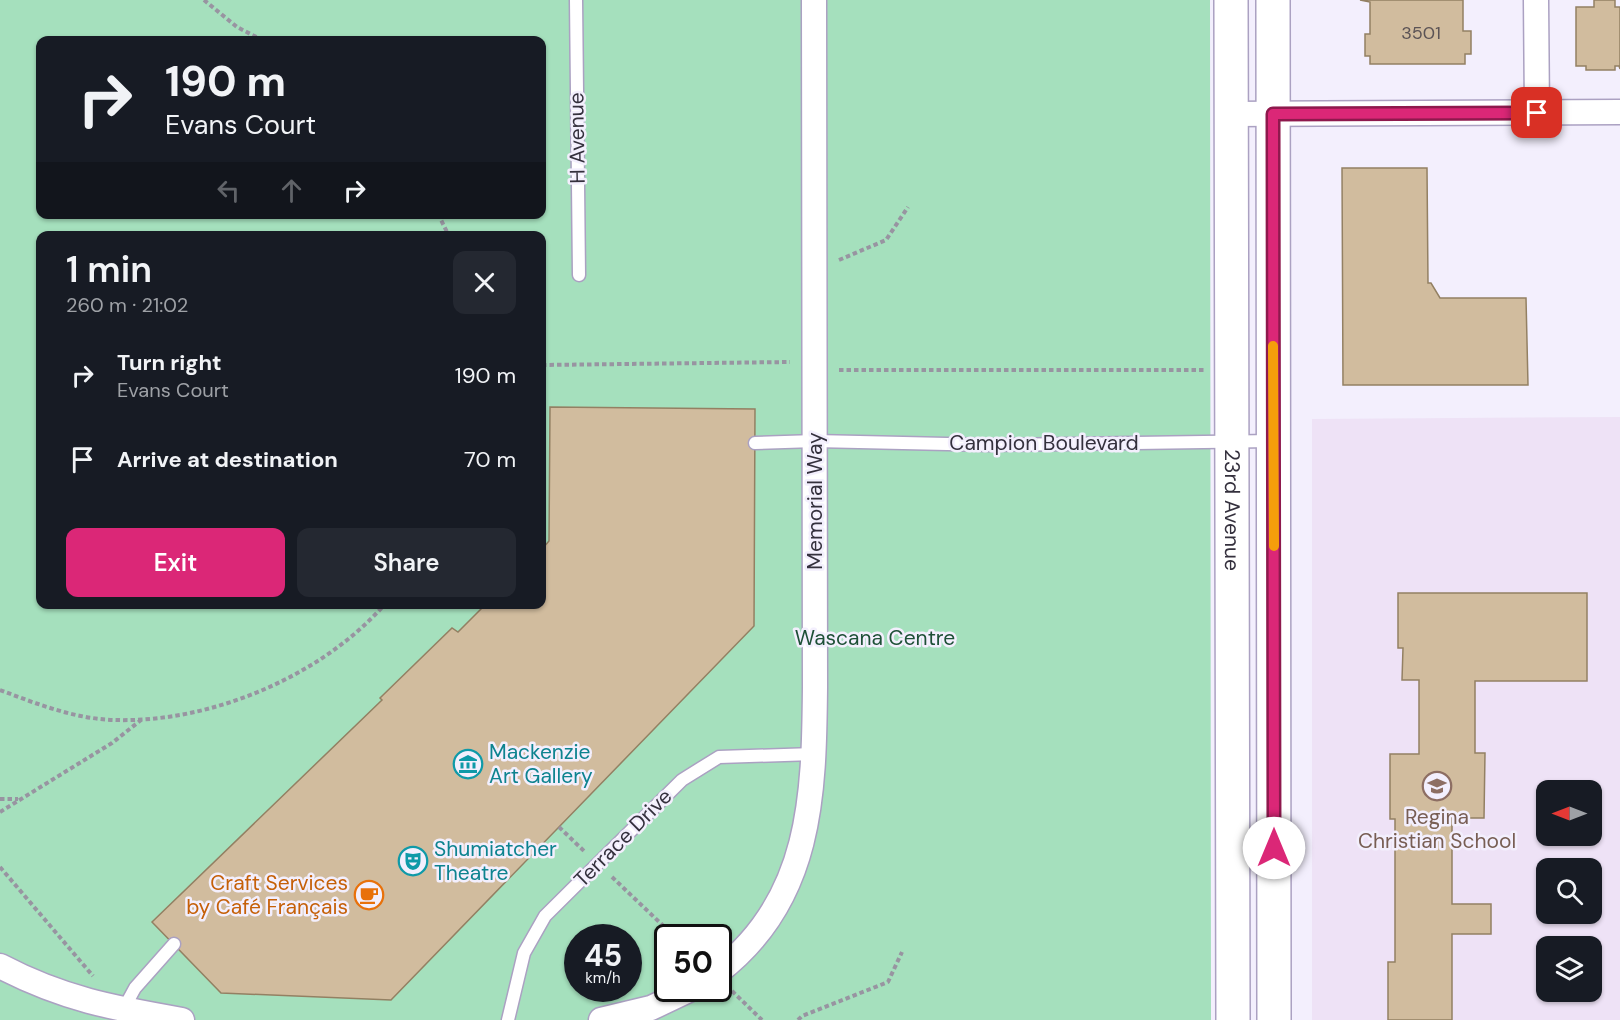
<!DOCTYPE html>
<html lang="en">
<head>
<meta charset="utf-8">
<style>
  body { margin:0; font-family:"DM Sans",sans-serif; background:#242831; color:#f1f3f6; height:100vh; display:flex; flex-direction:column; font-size:22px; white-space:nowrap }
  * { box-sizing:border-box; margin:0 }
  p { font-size:20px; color:#9ea1a6 }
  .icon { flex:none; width:33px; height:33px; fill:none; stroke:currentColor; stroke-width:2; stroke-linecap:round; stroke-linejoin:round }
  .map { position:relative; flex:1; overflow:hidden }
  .sheet { position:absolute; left:36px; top:231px; width:510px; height:378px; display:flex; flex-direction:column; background:#171b24; border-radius:12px; box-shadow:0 2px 4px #0004 }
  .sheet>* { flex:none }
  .hud { position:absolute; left:36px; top:36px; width:510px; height:183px; border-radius:12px; box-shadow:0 2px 4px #0004; background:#171b24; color:#f1f3f6; overflow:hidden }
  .needle { width:39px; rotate:270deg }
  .tools { position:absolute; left:1536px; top:780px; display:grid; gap:12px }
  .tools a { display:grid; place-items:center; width:66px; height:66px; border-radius:12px; background:#171b24; box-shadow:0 2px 4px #0004; font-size:30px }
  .speed { position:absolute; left:564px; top:924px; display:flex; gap:12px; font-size:30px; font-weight:700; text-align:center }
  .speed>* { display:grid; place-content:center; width:78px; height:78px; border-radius:50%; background:#171b24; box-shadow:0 2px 4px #0004; line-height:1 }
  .speed small { font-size:15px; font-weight:400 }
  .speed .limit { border:3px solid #111; border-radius:9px; background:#fff; color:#111 }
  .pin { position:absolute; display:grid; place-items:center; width:51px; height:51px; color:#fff; margin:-26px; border-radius:12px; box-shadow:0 3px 9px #0006 }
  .me { position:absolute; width:66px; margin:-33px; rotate:0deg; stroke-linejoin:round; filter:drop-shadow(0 0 4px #0008) }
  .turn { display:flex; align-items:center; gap:21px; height:126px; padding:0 30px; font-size:27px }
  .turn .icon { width:78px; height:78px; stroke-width:2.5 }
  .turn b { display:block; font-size:42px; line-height:51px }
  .lanes { display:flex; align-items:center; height:57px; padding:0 30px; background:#0003; justify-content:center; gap:30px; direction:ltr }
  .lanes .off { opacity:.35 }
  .round { display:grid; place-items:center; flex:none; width:63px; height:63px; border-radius:12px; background:#242831 }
  .overview { display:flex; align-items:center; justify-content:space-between; height:102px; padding:0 30px }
  h1 { font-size:36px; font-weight:600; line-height:45px }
  .button { display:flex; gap:12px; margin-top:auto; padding:12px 30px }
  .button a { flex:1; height:69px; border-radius:12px; background:#db2777; color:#fff; font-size:24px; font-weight:600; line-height:69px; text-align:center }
  .button a+a { background:#242831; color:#f1f3f6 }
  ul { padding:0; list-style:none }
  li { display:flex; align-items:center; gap:18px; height:84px; padding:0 30px }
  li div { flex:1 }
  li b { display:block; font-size:22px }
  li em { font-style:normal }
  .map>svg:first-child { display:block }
  .education { fill:#eee2f6; fill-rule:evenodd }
  .green { fill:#a5e0bd; fill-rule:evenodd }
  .building { fill:#d1bc9e; stroke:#938063; stroke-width:1.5 }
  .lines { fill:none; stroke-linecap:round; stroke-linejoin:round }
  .service-casing { stroke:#aba1c2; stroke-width:15 }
  .minor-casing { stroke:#aba1c2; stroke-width:27 }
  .secondary-casing { stroke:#aba1c2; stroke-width:36 }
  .path { stroke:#9894a1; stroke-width:4; stroke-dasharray:4.5 3; stroke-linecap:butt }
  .service { stroke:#fff; stroke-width:12 }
  .minor { stroke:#fff; stroke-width:24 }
  .secondary { stroke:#fff; stroke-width:33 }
  .route-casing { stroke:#8e194d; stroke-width:15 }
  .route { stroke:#db2777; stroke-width:10 }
  .slow { stroke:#f59e0b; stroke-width:10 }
  .labels { text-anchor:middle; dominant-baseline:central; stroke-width:5; stroke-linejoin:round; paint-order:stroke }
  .number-label { font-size:18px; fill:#5b5355 }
  .street-label { font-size:21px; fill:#34303d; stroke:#f3effd }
  .park-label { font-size:21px; fill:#1d5036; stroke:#f3effd }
  .culture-label { font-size:21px; fill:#0d838f; stroke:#f3effd; text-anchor:start }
  .education-label { font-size:21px; fill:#785e54; stroke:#f3effd }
  .food-label { font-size:21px; fill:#c56008; stroke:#f3effd; text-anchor:end }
</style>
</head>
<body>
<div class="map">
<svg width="1620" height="1020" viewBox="0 0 1620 1020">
  <rect width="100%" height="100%" fill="#f3effd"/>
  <path class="education" d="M1620,417V1020H1312V419ZM1546,790H1592V836H1546ZM1546,868H1592V914H1546ZM1546,946H1592V992H1546Z"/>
  <path class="green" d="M0,0H1210L1211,1020H0ZM40,40H542V214H40ZM40,236H542V604H40ZM578,938H628V988H578ZM668,938H718V988H668Z"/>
  <g class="building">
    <polygon points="1360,0 1463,0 1463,31 1471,31 1471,54 1465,54 1465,64 1370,64 1370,56 1365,56 1365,34 1370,34 1370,2"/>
    <polygon points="1594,0 1615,0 1615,7 1620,7 1620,69 1619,66 1615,66 1615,70 1586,70 1586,66 1576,66 1576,7 1594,7"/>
    <polygon points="1342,168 1427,168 1428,283 1431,283 1440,298 1526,298 1528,385 1343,385"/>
    <polygon points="550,407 755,409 754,626 391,1000 221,993 152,922 382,700 380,698 452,628 458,632 486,604 542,604 542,549 549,541"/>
    <polygon points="1398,593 1587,593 1587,681 1475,681 1475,753 1485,753 1484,818 1452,818 1452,904 1491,904 1491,934 1452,934 1452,1020 1388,1020 1388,962 1395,962 1395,819 1390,819 1390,754 1419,754 1419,680 1402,680 1403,648 1398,648"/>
  </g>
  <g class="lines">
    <g class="service-casing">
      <g id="service">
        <polyline points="576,0 579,275"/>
        <polyline points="755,443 815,441 991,445 1273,441"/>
        <polyline points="123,1010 135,988 174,944"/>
        <polyline points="508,1020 524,953 545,916 682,780 719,757 814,754"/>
      </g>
    </g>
    <g class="minor-casing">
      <g id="minor">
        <polyline points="1536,0 1537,113"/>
        <polyline points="1232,114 1620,112"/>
        <path d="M0,966C63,999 113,1008 182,1020"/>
        <path d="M718,972C812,900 814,795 815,687L814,0"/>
        <polyline points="601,1020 651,1008 693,988"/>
      </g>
    </g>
    <g class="secondary-casing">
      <g id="secondary">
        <path id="s1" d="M1231,0L1233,1020"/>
        <polyline points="1273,0 1274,1020"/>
      </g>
    </g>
    <g class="path">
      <polyline points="204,0 237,27 262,40"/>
      <polyline points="438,214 449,236"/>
      <polyline points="839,260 886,240 908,207"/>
      <polyline points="542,365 790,362"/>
      <polyline points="839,370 1204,370"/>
      <path d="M0,690C37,704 75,719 115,720C211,723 322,676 385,604"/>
      <polyline points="0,799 18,799"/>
      <polyline points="0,812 112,743 141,720"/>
      <polyline points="559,827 584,851"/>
      <polyline points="0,867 93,976"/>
      <polyline points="612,877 676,938"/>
      <polyline points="732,991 762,1020"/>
      <polyline points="798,1020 802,1016 888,982 902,952"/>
    </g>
    <use href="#service" class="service"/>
    <use href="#minor" class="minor"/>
    <use href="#secondary" class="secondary"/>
  </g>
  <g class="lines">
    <g class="route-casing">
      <polyline id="route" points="1274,848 1273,114 1537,113"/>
    </g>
    <use href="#route" class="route"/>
    <polyline class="slow" points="1273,346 1274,546"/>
  </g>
  <defs>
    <g id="museum-ring" transform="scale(1.5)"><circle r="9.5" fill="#f3effd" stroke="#0f9aa8" stroke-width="1.5"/><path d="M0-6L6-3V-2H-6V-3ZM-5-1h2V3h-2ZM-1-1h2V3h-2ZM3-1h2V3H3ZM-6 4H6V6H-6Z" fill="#0f9aa8"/></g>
    <g id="school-ring" transform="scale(1.5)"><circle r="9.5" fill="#f3effd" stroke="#8d6e63" stroke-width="1.5"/><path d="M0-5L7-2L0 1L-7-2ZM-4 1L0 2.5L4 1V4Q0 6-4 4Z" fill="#8d6e63"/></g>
    <g id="theatre-ring" transform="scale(1.5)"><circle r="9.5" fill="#f3effd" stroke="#0f9aa8" stroke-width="1.5"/><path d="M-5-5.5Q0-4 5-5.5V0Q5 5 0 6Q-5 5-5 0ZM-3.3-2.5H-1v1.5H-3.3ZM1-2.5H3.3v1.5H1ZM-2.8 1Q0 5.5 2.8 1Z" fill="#0f9aa8"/></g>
    <g id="cafe-ring" transform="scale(1.5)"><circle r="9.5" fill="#f3effd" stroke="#e8710a" stroke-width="1.5"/><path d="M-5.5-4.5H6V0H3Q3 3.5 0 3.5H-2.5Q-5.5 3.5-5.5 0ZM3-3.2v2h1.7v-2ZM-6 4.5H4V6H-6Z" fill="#e8710a"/></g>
  </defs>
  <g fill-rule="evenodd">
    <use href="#museum-ring" x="468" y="764"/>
    <use href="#school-ring" x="1437" y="786"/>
    <use href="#theatre-ring" x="413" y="861"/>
    <use href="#cafe-ring" x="369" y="895"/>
  </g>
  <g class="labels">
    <g class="number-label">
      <text x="1421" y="33">3501</text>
    </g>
    <g class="street-label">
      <text transform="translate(577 138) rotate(-91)">H Avenue</text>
      <text x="1044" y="443">Campion Boulevard</text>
      <text transform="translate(815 501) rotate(-90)">Memorial Way</text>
      <text stroke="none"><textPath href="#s1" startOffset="510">23rd Avenue</textPath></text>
      <text transform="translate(623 838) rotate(-45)">Terrace Drive</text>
    </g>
    <g class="park-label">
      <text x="875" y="638">Wascana Centre</text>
    </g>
    <g class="culture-label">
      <text x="489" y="752">Mackenzie<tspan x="489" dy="24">Art Gallery</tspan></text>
      <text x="434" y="849">Shumiatcher<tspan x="434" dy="24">Theatre</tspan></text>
    </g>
    <g class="education-label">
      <text x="1437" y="817">Regina<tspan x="1437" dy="24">Christian School</tspan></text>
    </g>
    <g class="food-label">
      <text x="348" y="883">Craft Services<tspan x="348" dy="24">by Café Français</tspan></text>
    </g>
  </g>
</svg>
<div class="tools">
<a><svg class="needle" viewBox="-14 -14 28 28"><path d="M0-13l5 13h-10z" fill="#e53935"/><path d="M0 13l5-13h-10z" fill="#9ea1a6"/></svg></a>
<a><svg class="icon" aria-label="search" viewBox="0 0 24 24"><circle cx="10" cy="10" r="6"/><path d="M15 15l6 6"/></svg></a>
<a><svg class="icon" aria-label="layers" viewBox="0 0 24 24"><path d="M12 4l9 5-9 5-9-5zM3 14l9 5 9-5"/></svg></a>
</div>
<div class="speed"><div>45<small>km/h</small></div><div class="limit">50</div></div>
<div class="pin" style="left:1537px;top:113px;background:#d93025"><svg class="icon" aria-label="arrive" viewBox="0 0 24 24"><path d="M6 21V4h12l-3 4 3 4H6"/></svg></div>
<svg class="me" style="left:1274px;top:848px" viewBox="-20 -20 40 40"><circle r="19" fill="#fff"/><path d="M0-13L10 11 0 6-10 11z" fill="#db2777"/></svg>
<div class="hud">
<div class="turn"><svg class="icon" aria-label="right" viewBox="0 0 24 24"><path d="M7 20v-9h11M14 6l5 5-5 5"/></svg><div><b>190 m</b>Evans Court</div></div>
<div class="lanes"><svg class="icon off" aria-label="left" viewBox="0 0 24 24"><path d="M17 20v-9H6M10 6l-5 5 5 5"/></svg><svg class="icon off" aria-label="ahead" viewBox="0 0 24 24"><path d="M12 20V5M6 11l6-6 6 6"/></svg><svg class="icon" aria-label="right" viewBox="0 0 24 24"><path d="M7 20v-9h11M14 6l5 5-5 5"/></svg></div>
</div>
<section class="sheet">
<div class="overview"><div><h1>1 min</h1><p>260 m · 21:02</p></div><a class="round"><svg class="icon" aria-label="close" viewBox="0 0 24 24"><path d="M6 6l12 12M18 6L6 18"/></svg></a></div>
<ul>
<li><svg class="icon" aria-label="right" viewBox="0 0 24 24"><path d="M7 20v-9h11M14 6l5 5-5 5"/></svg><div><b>Turn right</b><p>Evans Court</p></div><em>190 m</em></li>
<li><svg class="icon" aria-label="arrive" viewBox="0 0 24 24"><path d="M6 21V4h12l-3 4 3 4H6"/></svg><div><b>Arrive at destination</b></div><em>70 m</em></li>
</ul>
<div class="button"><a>Exit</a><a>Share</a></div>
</section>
</div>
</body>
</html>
